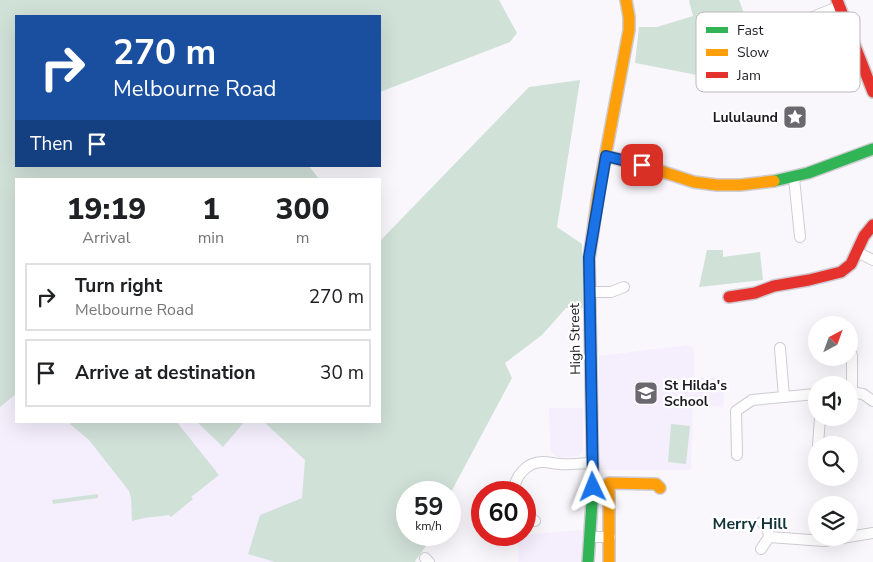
<!DOCTYPE html>
<html lang="en">
<head>
<meta charset="utf-8">
<style>
  body { margin:0; font-family:"Nunito Sans",sans-serif; background:#f6f6f6; color:#202124; height:100vh; display:flex; flex-direction:column; font-size:19px; white-space:nowrap }
  * { box-sizing:border-box; margin:0 }
  p { font-size:16px; color:#757577 }
  .icon { flex:none; width:28px; height:28px; fill:none; stroke:currentColor; stroke-width:2; stroke-linecap:round; stroke-linejoin:round }
  .map { position:relative; flex:1; overflow:hidden }
  .sheet { position:absolute; left:15px; top:178px; width:366px; height:245px; display:flex; flex-direction:column; background:#fff; border-radius:0px; box-shadow:0 5px 20px #0002 }
  .sheet>* { flex:none }
  .guide { position:absolute; left:15px; top:15px; width:366px; height:152px; border-radius:0px; box-shadow:0 5px 20px #0002; background:#1a4fa0; color:#fff; overflow:hidden }
  .needle { width:32px; rotate:41deg }
  .tools { position:absolute; left:808px; top:316px; display:grid; gap:10px }
  .tools a { display:grid; place-items:center; width:50px; height:50px; border-radius:50%; background:#fff; box-shadow:0 5px 20px #0002; font-size:25px }
  .speed { position:absolute; left:396px; top:481px; display:flex; gap:10px; font-size:25px; font-weight:700; text-align:center }
  .speed>* { display:grid; place-content:center; width:65px; height:65px; border-radius:50%; background:#fff; box-shadow:0 5px 20px #0002; line-height:1 }
  .speed small { font-size:12px; font-weight:400 }
  .speed .limit { border:8px solid #d22; background:#fff; color:#111 }
  .pin { position:absolute; display:grid; place-items:center; width:42px; height:42px; color:#fff; margin:-21px; border-radius:10px; box-shadow:0 2px 8px #0006 }
  .me { position:absolute; width:55px; margin:-28px; rotate:358deg; stroke-linejoin:round; filter:drop-shadow(0 0 4px #0008) }
  .turn { display:flex; align-items:center; gap:18px; height:105px; padding:0 15px; font-size:22px }
  .turn .icon { width:65px; height:65px; stroke-width:2.5 }
  .turn b { display:block; font-size:35px; line-height:42px }
  .then { display:flex; align-items:center; height:48px; padding:0 15px; background:#0003; gap:10px; font-size:19px }
  .eta { display:flex; justify-content:space-evenly; align-items:center; height:85px; text-align:center }
  .eta b { font-size:30px; font-weight:800; line-height:35px }
  ul { padding:0; list-style:none }
  li { display:flex; align-items:center; gap:15px; height:68px; margin:0 10px 8px; padding:0 5px; border:2px solid #e0e0e0; border-radius:0px }
  li div { flex:1 }
  li b { display:block; font-size:19px }
  li em { font-style:normal }
  .map>svg:first-child { display:block }
  .built { fill:#f5effd }
  .green { fill:#d0e1d8 }
  .lines { fill:none; stroke-linecap:round; stroke-linejoin:round }
  .street-casing { stroke:#ceccd2; stroke-width:12 }
  .fast-casing { stroke:#ceccd2; stroke-width:14 }
  .slow-casing { stroke:#ceccd2; stroke-width:14 }
  .jam-casing { stroke:#ceccd2; stroke-width:14 }
  .street { stroke:#fefeff; stroke-width:10 }
  .fast { stroke:#30b455; stroke-width:11 }
  .slow { stroke:#ff9f0a; stroke-width:11 }
  .jam { stroke:#e5322d; stroke-width:11 }
  .route-casing { stroke:#114b97; stroke-width:12 }
  .route { stroke:#1a73e8; stroke-width:9 }
  .labels { text-anchor:middle; dominant-baseline:central; stroke-width:4.5; stroke-linejoin:round; paint-order:stroke }
  .poi-label { font-size:14px; font-weight:bold; fill:#1d1a21; stroke:#fff; text-anchor:end }
  .street-label { font-size:14px; fill:#1d1a21; stroke:#fff }
  .quarter-label { font-size:16px; font-weight:bold; fill:#123339; stroke:#fff }
  .key { fill:#fff; stroke:#bbbabc; stroke-width:1 }
  .key-label { font-size:14px; fill:#1d1a21 }
</style>
</head>
<body>
<div class="map">
<svg width="873" height="562" viewBox="0 0 873 562">
  <rect width="100%" height="100%" fill="#f9f7fc"/>
  <g class="built">
    <polygon points="16,249 16,421 287,421 377,521 349,562 0,562 0,264"/>
    <polygon points="688,345 694,349 694,378 723,377 724,398 723,408 716,406 693,408 691,470 600,470 599,356"/>
    <polygon points="549,408 583,408 583,450 579,456 559,458 552,453 550,449"/>
    <polygon points="583,530 581,562 518,562 519,535"/>
  </g>
  <g class="green">
    <polygon points="0,0 499,0 517,33 510,42 380,92 380,16 16,16 16,166 309,166 319,179 16,179 16,394 0,407"/>
    <polygon points="690,0 739,0 761,59 738,68 735,63 711,73 713,78 635,63 639,27 657,27 693,16 689,1"/>
    <polygon points="580,80 557,227 582,244 583,308 566,308 542,335 505,363 512,378 450,494 408,492 408,535 434,535 415,561 416,562 275,562 248,554 260,515 302,498 305,460 263,421 380,421 380,241 529,87"/>
    <polygon points="707,250 723,250 723,257 760,252 763,280 699,287"/>
    <path d="M73,421H176L219,475L191,497L193,499L171,517L169,515C157,517 144,517 132,521L131,498L129,491L89,440L70,424Z"/>
    <polygon points="196,421 245,421 223,447"/>
    <polygon points="671,424 690,426 686,464 668,462"/>
    <polygon points="98,494 98,498 53,504 52,500"/>
  </g>
  <g class="lines">
    <g class="street-casing">
      <g id="street">
        <polyline points="793,25 840,6"/>
        <polyline points="794,178 800,237"/>
        <polyline points="857,252 873,260"/>
        <polyline points="589,292 611,292 624,287"/>
        <polyline points="780,348 784,397"/>
        <polyline points="849,392 863,394 873,401"/>
        <polyline points="852,392 852,355"/>
        <polyline points="818,445 820,418"/>
        <polyline points="737,455 736,411 752,400 816,394"/>
        <path d="M514,492C514,477 527,461 544,462C549,462 555,464 560,464C570,465 582,463 592,463"/>
        <polyline points="525,513 535,521"/>
        <polyline points="590,537 610,537"/>
        <polyline points="769,537 824,541 873,533"/>
        <polyline points="761,549 769,537 768,530 762,522"/>
        <polyline points="425,558 429,562"/>
      </g>
    </g>
    <g class="fast-casing">
      <g id="fast">
        <polyline points="774,181 808,173 873,149"/>
        <polyline points="588,562 593,487 589,259"/>
      </g>
    </g>
    <g class="slow-casing">
      <g id="slow">
        <polyline points="606,156 645,166 694,182 717,185 740,185 774,181"/>
        <polyline points="589,259 598,195 629,30 629,17 626,0"/>
        <polyline points="609,562 609,483 656,484 660,488"/>
      </g>
    </g>
    <g class="jam-casing">
      <g id="jam">
        <polyline points="837,0 873,92"/>
        <polyline points="729,297 755,293 774,286 809,280 841,272 851,264 864,236 873,225"/>
      </g>
    </g>
    <use href="#street" class="street"/>
    <use href="#fast" class="fast"/>
    <use href="#slow" class="slow"/>
    <use href="#jam" class="jam"/>
  </g>
  <g class="lines">
    <g class="route-casing">
      <polyline id="route" points="593,487 589,257 606,156 642,165"/>
    </g>
    <use href="#route" class="route"/>
  </g>
  <defs>
    <g id="sight-square" transform="scale(1.25)"><rect x="-9" y="-9" width="18" height="18" rx="4" fill="#6a676e" stroke="#fff"/><path d="M0-6L1.8-2.2L6-1.7L2.9 1.2L3.7 5.4L0 3.3L-3.7 5.4L-2.9 1.2L-6-1.7L-1.8-2.2Z" fill="#fff"/></g>
    <g id="school-square" transform="scale(1.25)"><rect x="-9" y="-9" width="18" height="18" rx="4" fill="#6a676e" stroke="#fff"/><path d="M0-5L7-2L0 1L-7-2ZM-4 1L0 2.5L4 1V4Q0 6-4 4Z" fill="#fff"/></g>
  </defs>
  <g fill-rule="evenodd">
    <use href="#sight-square" x="795" y="117"/>
    <use href="#school-square" x="646" y="393"/>
  </g>
  <g class="labels">
    <g class="poi-label">
      <text x="778" y="117">Lululaund</text>
      <text x="664" y="385" text-anchor="start">St Hilda's<tspan x="664" dy="16">School</tspan></text>
    </g>
    <g class="street-label">
      <text transform="translate(575 339) rotate(-91)">High Street</text>
    </g>
    <g class="quarter-label">
      <text x="750" y="524">Merry Hill</text>
    </g>
  </g>
  <rect x="696" y="12" width="164" height="80" rx="8" class="key"/>
  <rect x="706" y="27" width="22" height="6" fill="#30b455"/>
  <rect x="706" y="49" width="22" height="7" fill="#ff9f0a"/>
  <rect x="706" y="72" width="22" height="6" fill="#e5322d"/>
  <g class="key-label">
    <text x="737" y="35">Fast</text>
    <text x="737" y="57">Slow</text>
    <text x="737" y="80">Jam</text>
  </g>
</svg>
<div class="tools">
<a><svg class="needle" viewBox="-14 -14 28 28"><path d="M0-13l5 13h-10z" fill="#e53935"/><path d="M0 13l5-13h-10z" fill="#757577"/></svg></a>
<a><svg class="icon" aria-label="sound" viewBox="0 0 24 24"><path d="M4 9h4l5-4v14l-5-4H4zM17 9q2 3 0 6"/></svg></a>
<a><svg class="icon" aria-label="search" viewBox="0 0 24 24"><circle cx="10" cy="10" r="6"/><path d="M15 15l6 6"/></svg></a>
<a><svg class="icon" aria-label="layers" viewBox="0 0 24 24"><path d="M12 4l9 5-9 5-9-5zM3 14l9 5 9-5"/></svg></a>
</div>
<div class="speed"><div>59<small>km/h</small></div><div class="limit">60</div></div>
<div class="pin" style="left:642px;top:165px;background:#d93025"><svg class="icon" aria-label="arrive" viewBox="0 0 24 24"><path d="M6 21V4h12l-3 4 3 4H6"/></svg></div>
<svg class="me" style="left:593px;top:487px" viewBox="-20 -20 40 40"><path d="M0-17L14 15 0 8-14 15z" fill="#1a73e8" stroke="#fff" stroke-width="4"/></svg>
<div class="guide">
<div class="turn"><svg class="icon" aria-label="right" viewBox="0 0 24 24"><path d="M7 20v-9h11M14 6l5 5-5 5"/></svg><div><b>270 m</b>Melbourne Road</div></div>
<div class="then">Then<svg class="icon" aria-label="arrive" viewBox="0 0 24 24"><path d="M6 21V4h12l-3 4 3 4H6"/></svg></div>
</div>
<section class="sheet">
<div class="eta">
<div><b>19:19</b><p>Arrival</p></div>
<div><b>1</b><p>min</p></div>
<div><b>300</b><p>m</p></div>
</div>
<ul>
<li><svg class="icon" aria-label="right" viewBox="0 0 24 24"><path d="M7 20v-9h11M14 6l5 5-5 5"/></svg><div><b>Turn right</b><p>Melbourne Road</p></div><em>270 m</em></li>
<li><svg class="icon" aria-label="arrive" viewBox="0 0 24 24"><path d="M6 21V4h12l-3 4 3 4H6"/></svg><div><b>Arrive at destination</b></div><em>30 m</em></li>
</ul>
</section>
</div>
</body>
</html>
